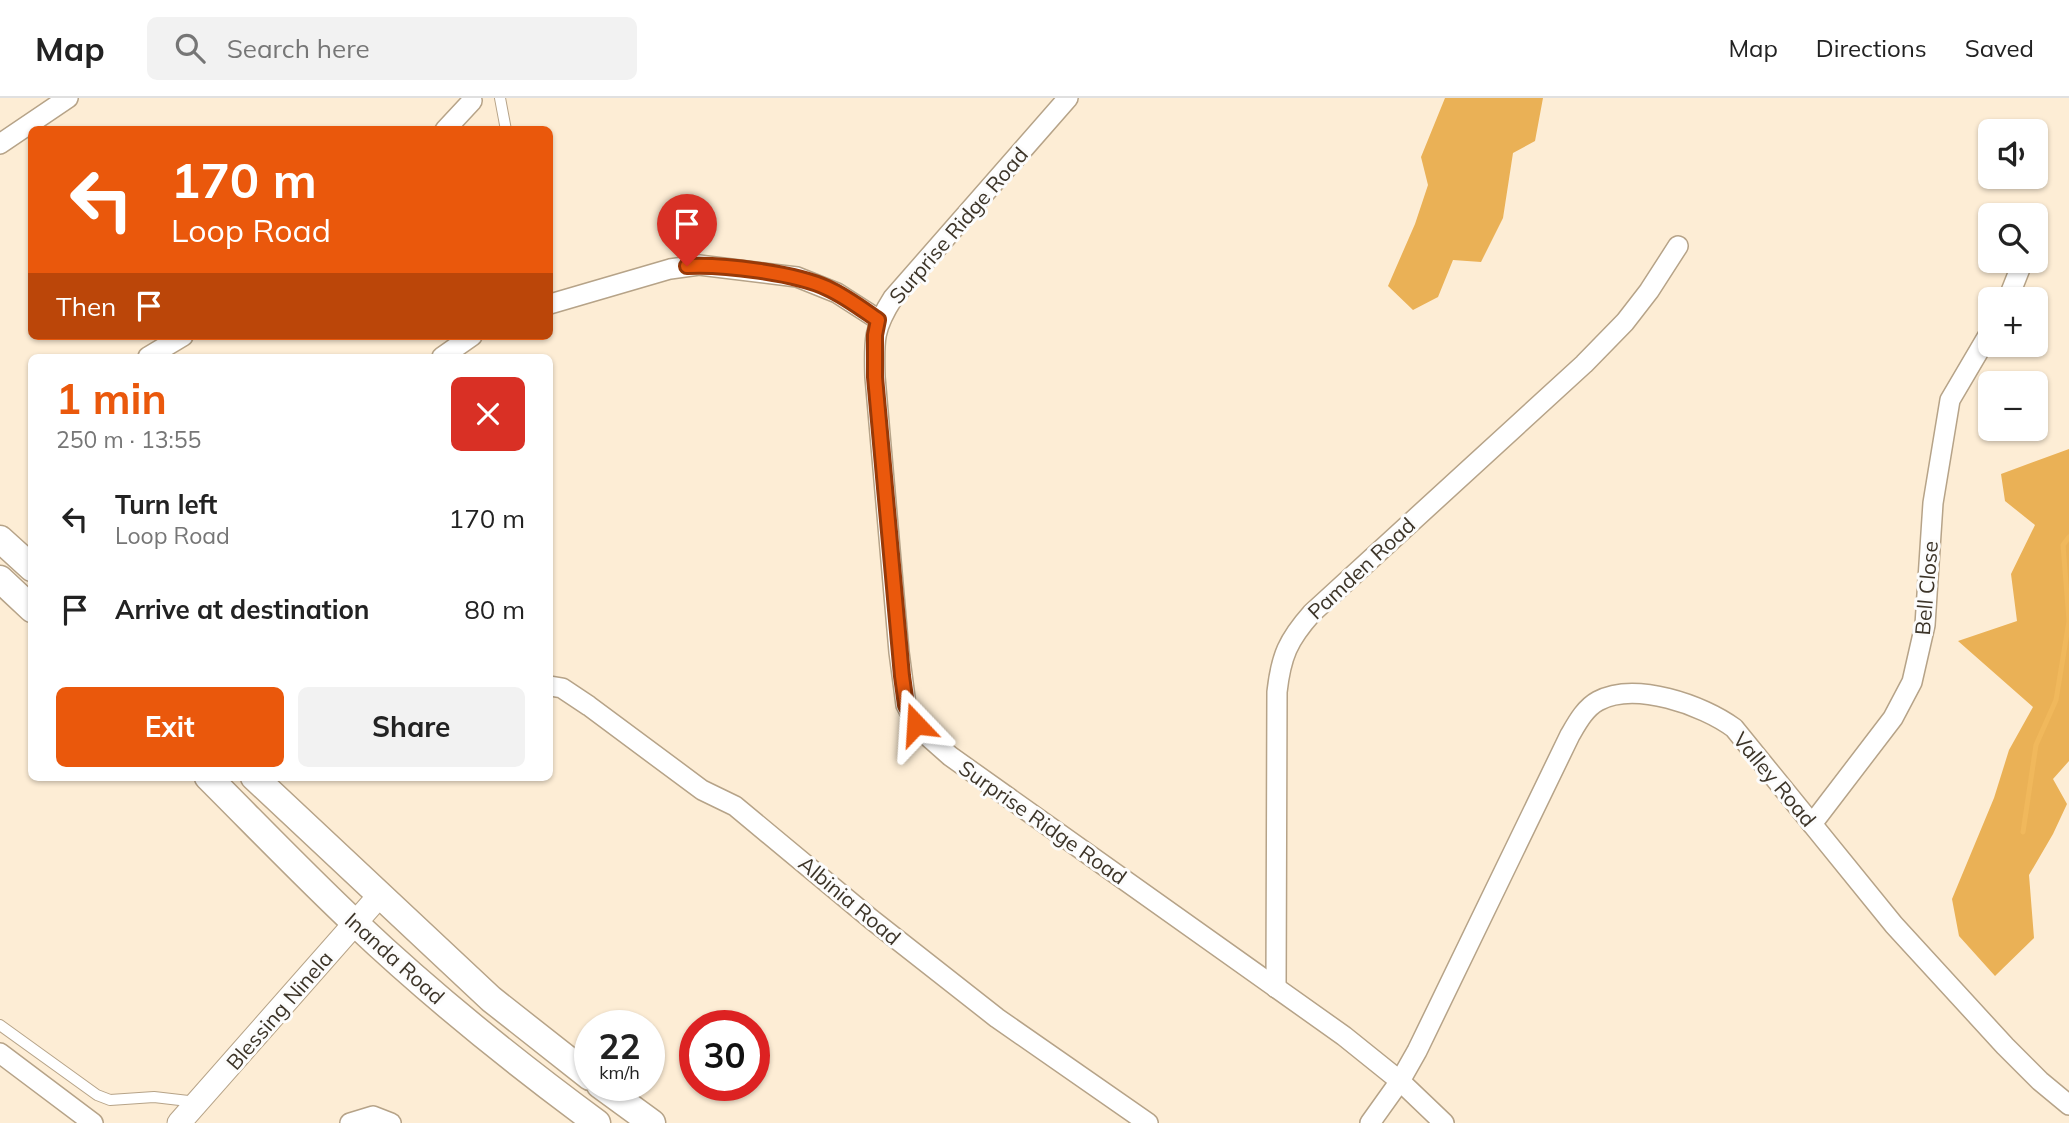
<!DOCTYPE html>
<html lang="en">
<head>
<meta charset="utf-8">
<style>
  body { margin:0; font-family:Mulish,sans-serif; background:#f2f2f2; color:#222; height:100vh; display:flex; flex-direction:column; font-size:26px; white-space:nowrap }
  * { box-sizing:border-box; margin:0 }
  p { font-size:23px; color:#767676 }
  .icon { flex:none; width:38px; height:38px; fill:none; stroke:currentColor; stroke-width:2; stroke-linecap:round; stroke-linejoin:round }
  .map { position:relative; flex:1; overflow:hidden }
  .side { position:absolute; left:28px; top:256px; width:525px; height:427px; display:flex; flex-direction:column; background:#fff; border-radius:10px; box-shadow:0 2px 5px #0004 }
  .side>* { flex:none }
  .banner { position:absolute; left:28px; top:28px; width:525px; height:214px; border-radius:10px; box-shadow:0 2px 5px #0004; background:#ea580c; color:#fff; overflow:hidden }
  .buttons { position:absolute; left:1978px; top:21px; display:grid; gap:14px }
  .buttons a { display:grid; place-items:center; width:70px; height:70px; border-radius:10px; background:#fff; box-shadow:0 2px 5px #0004; font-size:35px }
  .speed { position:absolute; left:574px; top:912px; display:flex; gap:14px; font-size:35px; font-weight:700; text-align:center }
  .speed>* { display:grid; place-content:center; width:91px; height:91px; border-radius:50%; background:#fff; box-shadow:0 2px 5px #0004; line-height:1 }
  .speed small { font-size:18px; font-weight:400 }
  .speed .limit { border:10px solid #d22; background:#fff; color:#111 }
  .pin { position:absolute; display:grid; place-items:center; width:60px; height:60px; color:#fff; margin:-72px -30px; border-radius:50% 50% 50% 0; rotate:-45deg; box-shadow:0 0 7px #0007 }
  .pin .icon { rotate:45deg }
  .me { position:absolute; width:77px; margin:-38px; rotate:340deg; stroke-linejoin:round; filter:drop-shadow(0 0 5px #0008) }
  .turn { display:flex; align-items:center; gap:24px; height:147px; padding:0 28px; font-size:32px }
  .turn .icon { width:91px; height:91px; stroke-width:2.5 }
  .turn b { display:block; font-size:49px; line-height:60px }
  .then { display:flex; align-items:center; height:66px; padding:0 28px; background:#0003; gap:14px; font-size:26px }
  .round { display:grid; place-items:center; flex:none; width:74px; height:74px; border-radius:10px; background:#f2f2f2 }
  .overview { display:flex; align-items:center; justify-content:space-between; height:119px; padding:0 28px }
  h1 { font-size:42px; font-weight:700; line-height:52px; color:#ea580c }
  .cta { display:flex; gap:14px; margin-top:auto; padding:14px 28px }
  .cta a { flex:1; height:80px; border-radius:10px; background:#ea580c; color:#fff; font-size:28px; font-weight:700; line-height:80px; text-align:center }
  .cta a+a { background:#f2f2f2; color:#222 }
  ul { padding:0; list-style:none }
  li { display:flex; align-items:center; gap:21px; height:91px; padding:0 28px }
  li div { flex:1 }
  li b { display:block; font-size:26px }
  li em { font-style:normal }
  header { display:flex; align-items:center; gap:42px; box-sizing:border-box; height:98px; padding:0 35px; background:#fff; border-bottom:2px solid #e0e0e0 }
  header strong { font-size:33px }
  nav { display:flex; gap:38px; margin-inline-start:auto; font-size:24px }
  .search { width:490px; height:63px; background:#f2f2f2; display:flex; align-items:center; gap:18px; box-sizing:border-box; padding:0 24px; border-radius:10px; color:#767676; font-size:26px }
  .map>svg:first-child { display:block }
  .forest { fill:#eab156 }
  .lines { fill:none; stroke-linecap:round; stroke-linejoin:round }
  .stream { stroke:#f0b85c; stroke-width:5 }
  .service-casing { stroke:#b6a388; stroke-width:12 }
  .minor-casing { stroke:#b6a388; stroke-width:22 }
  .tertiary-casing { stroke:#b6a388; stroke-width:25 }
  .secondary-casing { stroke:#b6a388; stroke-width:29 }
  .service { stroke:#fff; stroke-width:10 }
  .minor { stroke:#fff; stroke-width:19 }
  .tertiary { stroke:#fff; stroke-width:23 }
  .secondary { stroke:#fff; stroke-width:26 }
  .route-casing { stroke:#983908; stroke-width:18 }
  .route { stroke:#ea580c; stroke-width:12 }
  .labels { text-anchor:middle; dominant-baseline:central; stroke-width:6; stroke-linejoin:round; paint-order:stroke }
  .street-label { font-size:21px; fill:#3c3428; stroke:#fcfcfc }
</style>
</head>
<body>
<header>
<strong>Map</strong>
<div class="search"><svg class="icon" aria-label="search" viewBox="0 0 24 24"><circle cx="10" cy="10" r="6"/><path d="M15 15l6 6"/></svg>Search here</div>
<nav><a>Map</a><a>Directions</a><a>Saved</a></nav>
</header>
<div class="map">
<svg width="2069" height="1025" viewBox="0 0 2069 1025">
  <rect width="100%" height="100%" fill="#fdedd5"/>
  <g class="forest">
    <polygon points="1445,0 1543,0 1535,43 1513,55 1503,120 1481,164 1453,162 1438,199 1413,212 1388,188 1415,126 1428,87 1421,59"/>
    <polygon points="2069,351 2069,663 2053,681 2067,706 2053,736 2029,777 2034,840 1995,878 1959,838 1952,801 1994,700 2009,652 2033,609 1958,543 2017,523 2011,476 2035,427 2005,403 2001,376"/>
  </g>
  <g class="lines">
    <g class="stream">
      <polyline points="2069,439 2063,447 2069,522"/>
      <polyline points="2023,734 2036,647 2056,602 2069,523"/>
    </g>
    <g class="service-casing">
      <g id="service">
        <polyline points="500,0 506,32"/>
        <polyline points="0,927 97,997 110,1002 154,999 197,1004"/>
      </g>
    </g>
    <g class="minor-casing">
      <g id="minor">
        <path d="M1068,0L893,200C873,231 874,243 875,279L899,554L906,607L916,626L924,635L950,658L1344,938L1400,983L1444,1025"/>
        <polyline points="445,32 472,3"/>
        <polyline points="0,46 68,0"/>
        <polyline points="2008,201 2023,163"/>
        <polyline points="550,206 670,171 699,167 797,179 837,195 879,222"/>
        <polyline points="148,259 183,238"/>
        <polyline points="442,259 472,238"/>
        <polyline points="550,588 562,590 589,608 702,692 735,708 871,821 997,920 1148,1025"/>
        <polyline points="1812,726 1893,620 1912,584 1925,527 1933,405 1950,302 1990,234"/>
        <path d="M1276,890L1277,594C1281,558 1288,542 1312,515L1584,266L1625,224L1649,193L1678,148"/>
        <polyline points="0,955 93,1025"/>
        <polyline points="350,1025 373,1018 391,1025"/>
        <path d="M1370,1025L1400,983L1417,953L1570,637C1577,625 1585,610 1598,603C1635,583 1703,607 1734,630L1894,827L2005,948L2040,983L2069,1007"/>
      </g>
    </g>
    <g class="tertiary-casing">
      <polyline id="tertiary" points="179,1025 379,798"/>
    </g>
    <g class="secondary-casing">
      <g id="secondary">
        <polyline points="0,441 32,470"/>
        <polyline points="0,481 32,511"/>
        <path d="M208,679C257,728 305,778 355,825C431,897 513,963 597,1025"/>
        <polyline points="254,679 491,901 590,979"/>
        <polyline points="600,987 652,1025"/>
      </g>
    </g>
    <use href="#service" class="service"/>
    <use href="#minor" class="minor"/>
    <use href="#tertiary" class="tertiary"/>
    <use href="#secondary" class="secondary"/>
  </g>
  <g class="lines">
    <g class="route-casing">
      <path id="route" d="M687,168C722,166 795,175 827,190C845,198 862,211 878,222L875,237V279L902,578L906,607L916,626"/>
    </g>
    <use href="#route" class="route"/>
  </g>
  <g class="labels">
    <g class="street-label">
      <text transform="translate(958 127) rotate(-49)">Surprise Ridge Road</text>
      <text transform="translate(1361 470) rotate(-43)">Pamden Road</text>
      <text transform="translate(1926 490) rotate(-85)">Bell Close</text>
      <text transform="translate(1775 681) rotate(50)">Valley Road</text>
      <text transform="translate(1043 724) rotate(35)">Surprise Ridge Road</text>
      <text transform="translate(850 802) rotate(40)">Albinia Road</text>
      <text transform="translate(395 860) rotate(42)">Inanda Road</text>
      <text transform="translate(279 912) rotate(-49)">Blessing Ninela</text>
    </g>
  </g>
</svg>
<div class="buttons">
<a><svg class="icon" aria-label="sound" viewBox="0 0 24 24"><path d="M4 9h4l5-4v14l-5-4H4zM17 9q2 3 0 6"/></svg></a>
<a><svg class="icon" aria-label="search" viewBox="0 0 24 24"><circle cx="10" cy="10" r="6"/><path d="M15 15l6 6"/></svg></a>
<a>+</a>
<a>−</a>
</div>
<div class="speed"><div>22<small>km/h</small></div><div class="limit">30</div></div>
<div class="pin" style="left:687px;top:168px;background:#d93025"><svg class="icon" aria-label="arrive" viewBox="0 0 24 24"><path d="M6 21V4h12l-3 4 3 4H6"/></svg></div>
<svg class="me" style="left:916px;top:626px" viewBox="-20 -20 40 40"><path d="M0-17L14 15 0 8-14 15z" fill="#ea580c" stroke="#fff" stroke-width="4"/></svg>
<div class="banner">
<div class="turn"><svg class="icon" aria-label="left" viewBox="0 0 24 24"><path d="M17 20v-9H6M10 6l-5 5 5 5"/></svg><div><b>170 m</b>Loop Road</div></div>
<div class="then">Then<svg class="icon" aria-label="arrive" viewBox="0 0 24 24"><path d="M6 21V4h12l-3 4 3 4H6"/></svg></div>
</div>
<section class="side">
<div class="overview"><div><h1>1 min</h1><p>250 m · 13:55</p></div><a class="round" style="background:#d93025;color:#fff"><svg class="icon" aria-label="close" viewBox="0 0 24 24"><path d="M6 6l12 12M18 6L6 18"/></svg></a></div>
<ul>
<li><svg class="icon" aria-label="left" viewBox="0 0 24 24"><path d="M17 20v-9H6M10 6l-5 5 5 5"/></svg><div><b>Turn left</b><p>Loop Road</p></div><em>170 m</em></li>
<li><svg class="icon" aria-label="arrive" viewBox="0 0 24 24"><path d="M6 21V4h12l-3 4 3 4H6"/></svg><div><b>Arrive at destination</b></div><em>80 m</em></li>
</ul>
<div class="cta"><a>Exit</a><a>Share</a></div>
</section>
</div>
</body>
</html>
